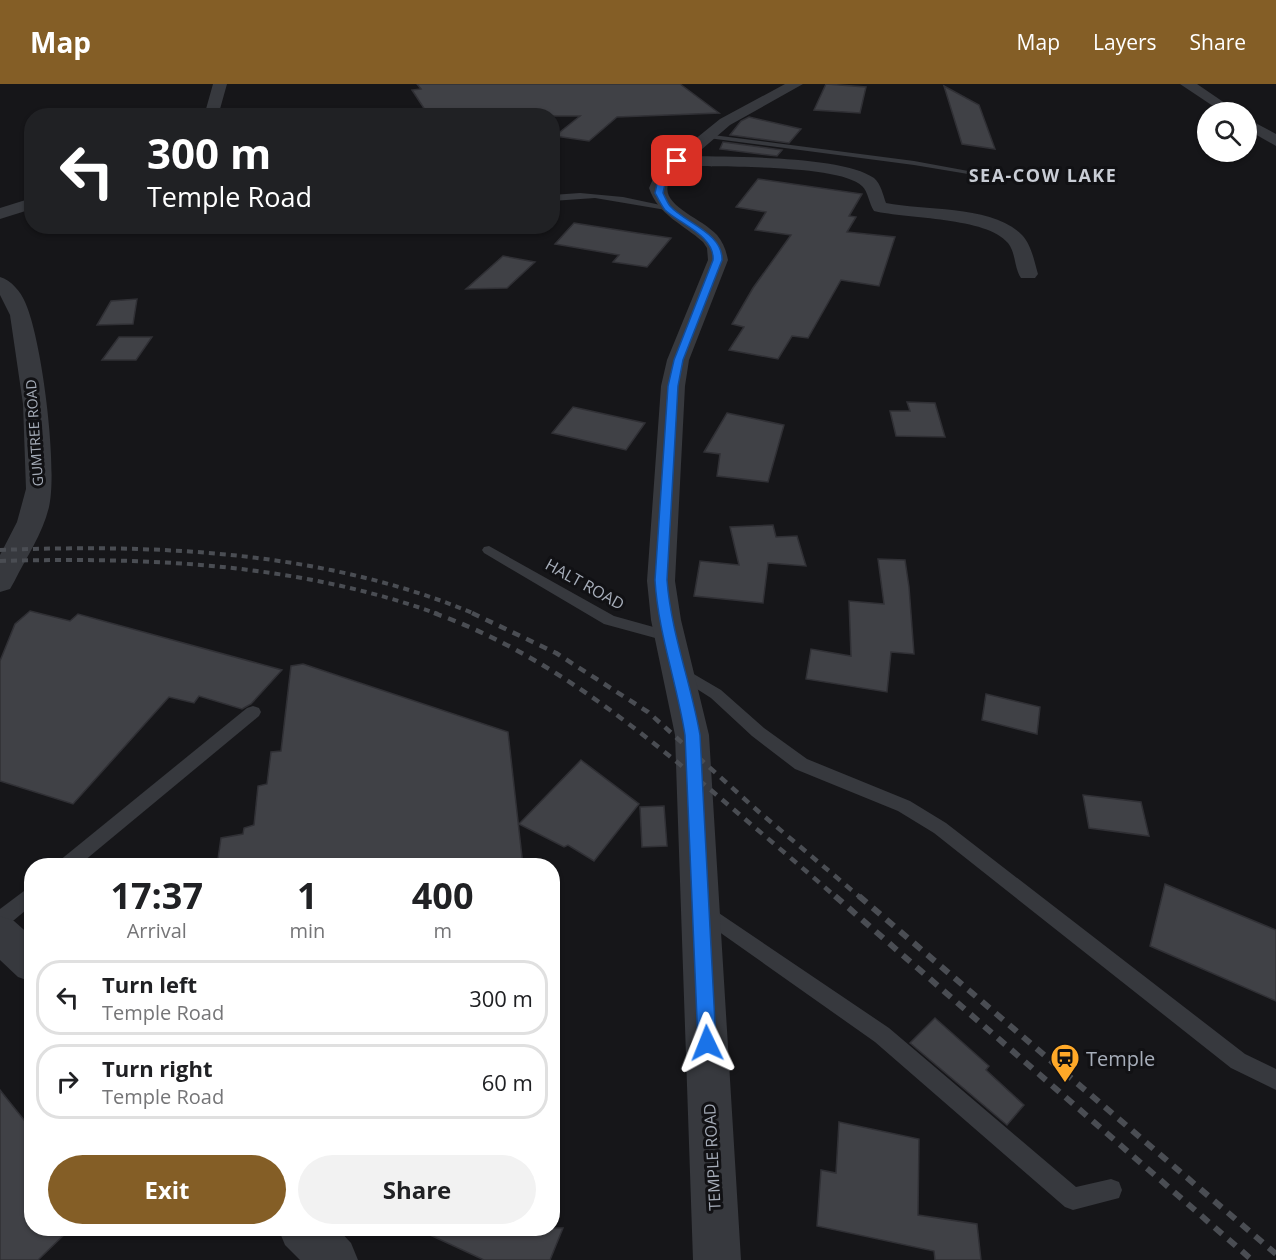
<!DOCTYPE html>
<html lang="en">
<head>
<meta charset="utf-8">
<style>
  body { margin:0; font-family:"Open Sans",sans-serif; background:#f2f2f2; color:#202124; height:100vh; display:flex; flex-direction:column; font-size:22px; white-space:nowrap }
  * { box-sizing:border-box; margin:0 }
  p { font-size:20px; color:#757577 }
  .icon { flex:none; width:33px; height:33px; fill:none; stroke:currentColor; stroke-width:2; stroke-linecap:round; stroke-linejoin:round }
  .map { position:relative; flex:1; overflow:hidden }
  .panel { position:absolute; left:24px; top:774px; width:536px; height:378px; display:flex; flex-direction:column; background:#fff; border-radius:24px; box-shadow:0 2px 4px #0004 }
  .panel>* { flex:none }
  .banner { position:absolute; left:24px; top:24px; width:536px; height:126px; border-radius:24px; box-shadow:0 2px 4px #0004; background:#202124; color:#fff; overflow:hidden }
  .fabs { position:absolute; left:1197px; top:18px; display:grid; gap:12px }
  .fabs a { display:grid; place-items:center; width:60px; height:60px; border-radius:50%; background:#fff; box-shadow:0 2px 4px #0004; font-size:30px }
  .pin { position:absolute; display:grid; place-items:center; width:51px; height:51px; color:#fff; margin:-26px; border-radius:12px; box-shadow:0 3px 9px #0006 }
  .me { position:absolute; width:66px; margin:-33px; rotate:358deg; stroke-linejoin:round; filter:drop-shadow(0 0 4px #0008) }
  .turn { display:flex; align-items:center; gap:21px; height:126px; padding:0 24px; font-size:27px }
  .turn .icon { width:78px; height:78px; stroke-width:2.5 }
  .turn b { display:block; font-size:42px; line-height:51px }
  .eta { display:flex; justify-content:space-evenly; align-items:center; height:102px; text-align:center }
  .eta b { font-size:36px; font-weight:700; line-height:42px }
  .button { display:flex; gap:12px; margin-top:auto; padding:12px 24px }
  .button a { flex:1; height:69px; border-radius:36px; background:#845e26; color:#fff; font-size:24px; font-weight:700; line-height:69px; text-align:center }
  .button a+a { background:#f2f2f2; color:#202124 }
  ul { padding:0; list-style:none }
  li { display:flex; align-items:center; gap:18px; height:75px; margin:0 12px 9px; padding:0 12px; border:3px solid #e0e0e0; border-radius:24px }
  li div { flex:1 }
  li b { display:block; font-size:22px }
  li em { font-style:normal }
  header { display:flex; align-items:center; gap:36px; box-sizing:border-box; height:84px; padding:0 30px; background:#845e26; color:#fff }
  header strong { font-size:28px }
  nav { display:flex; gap:33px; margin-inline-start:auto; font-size:21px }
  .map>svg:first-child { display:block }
  .building { fill:#404146; stroke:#303035; stroke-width:1.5 }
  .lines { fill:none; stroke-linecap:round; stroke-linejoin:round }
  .lane { fill:#37393e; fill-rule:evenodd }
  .street { fill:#37393e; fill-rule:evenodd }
  .rail-far2 { stroke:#4a4d53; stroke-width:4; stroke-dasharray:6 5; stroke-linecap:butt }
  .rail-far1 { stroke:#4a4d53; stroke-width:4.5; stroke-dasharray:8 7; stroke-linecap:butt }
  .rail { stroke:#4a4d53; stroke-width:6; stroke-dasharray:10 8; stroke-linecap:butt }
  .route { fill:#1a73e8; stroke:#114b97; stroke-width:1.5 }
  .labels { text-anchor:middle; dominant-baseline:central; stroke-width:6; stroke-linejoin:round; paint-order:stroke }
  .far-street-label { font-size:14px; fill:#a7aeba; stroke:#111114 }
  .street-label { font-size:16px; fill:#a7aeba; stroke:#111114 }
  .far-district-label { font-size:18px; font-weight:bold; letter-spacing:1.5px; fill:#c9cdd5; stroke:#111114 }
  .near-poi-label { font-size:20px; fill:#a7aeba; stroke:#111114; text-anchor:start }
</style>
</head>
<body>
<header>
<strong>Map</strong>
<nav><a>Map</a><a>Layers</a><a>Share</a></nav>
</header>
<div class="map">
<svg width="1276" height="1176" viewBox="0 0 1276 1176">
  <rect width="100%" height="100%" fill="#161619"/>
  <g class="building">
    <polygon points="417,0 680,0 719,29 617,33 589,57 555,52 580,32 429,32 412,6 421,5"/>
    <polygon points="826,0 866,3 860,29 814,26"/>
    <polygon points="944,2 979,21 995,65 962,60"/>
    <polygon points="749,33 801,45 789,59 730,51 741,37"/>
    <polygon points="723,58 782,66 777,72 720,65"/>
    <polygon points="758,95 862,110 849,132 856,133 847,148 895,153 879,202 841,196 808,254 792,252 778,275 729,266 744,243 732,240 753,204 791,151 755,146 766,128 736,123"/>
    <polygon points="574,139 637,149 671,154 647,183 613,178 619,171 555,160"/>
    <polygon points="503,172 535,178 507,204 466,205"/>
    <polygon points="137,215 133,240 97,241 111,217"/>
    <polygon points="119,253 152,253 136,276 102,276"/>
    <polygon points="907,318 935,319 945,353 896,352 890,327 910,327"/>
    <polygon points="573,323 645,339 626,366 552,349"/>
    <polygon points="727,329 784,341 768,398 717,392 720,370 704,368"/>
    <polygon points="773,441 776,453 797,452 806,482 768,479 763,519 694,512 700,477 739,481 730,443"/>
    <polygon points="878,475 905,476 909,503 914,570 891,568 887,608 806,595 811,565 851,572 849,517 884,520"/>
    <polygon points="30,527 70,537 78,530 282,586 251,620 242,625 199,612 194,619 169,613 73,720 0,697 0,577 15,540"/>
    <polygon points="303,580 508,648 523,782 217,782 221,754 243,750 244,744 254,741 258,702 267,700 271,668 281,667 291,582"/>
    <polygon points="986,610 1040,623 1037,650 982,636"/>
    <polygon points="581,676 639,720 594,777 568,761 564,763 519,740"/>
    <polygon points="1083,711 1141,718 1149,752 1089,744"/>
    <polygon points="664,722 667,762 642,763 640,723"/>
    <polygon points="1165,800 1276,846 1276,917 1150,862"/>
    <polygon points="935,934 989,982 986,986 1024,1021 1007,1041 910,959"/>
    <polygon points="0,1006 32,1046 32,1144 71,1144 38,1176 0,1176"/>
    <polygon points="839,1038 919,1055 918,1131 977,1140 981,1176 935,1176 934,1167 817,1142 821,1086 836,1089"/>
    <polygon points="415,1144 563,1144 550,1176 484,1176"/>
  </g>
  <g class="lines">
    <g class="lane">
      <polygon points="705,50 914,77 990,91 986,93 914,81 708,54 704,52"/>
      <polygon points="580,109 623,113 670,123 666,126 595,114 552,117 552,111"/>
      <polygon points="489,462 614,532 675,549 677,553 670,558 604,540 484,469 482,466 484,463"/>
      <polygon points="680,582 721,606 764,644 807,675 910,717 946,739 1245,970 1276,985 1276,1006 1231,984 934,749 898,727 795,685 752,652 711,614 675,591 673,587 675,583"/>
      <polygon points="253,622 259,624 261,628 259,632 78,782 56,782 59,777 247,624"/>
      <polygon points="32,801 32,821 7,842 0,844 0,825"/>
      <polygon points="704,819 889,944 1076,1103 1111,1095 1119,1098 1122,1106 1119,1114 1073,1126 1065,1123 875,958 698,833 695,827 698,821"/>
    </g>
    <g class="street">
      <polygon points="213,0 227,0 220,25 216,32 201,32 206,25"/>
      <path d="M785,0H803L730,41L694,72C733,73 844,72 874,94C881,100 883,111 886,119C925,127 993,121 1022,151C1032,162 1034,177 1038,190L1035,194H1021C1014,184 1016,169 1008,159C987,133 907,135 874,127C869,120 868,107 862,102C840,80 716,83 682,82C641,117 697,129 717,151C723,158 726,166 728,176L689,276L685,302L675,497L681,536L709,651L741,1176H693L675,651L651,536L647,497L661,302L667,276L708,176L707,164L703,158C683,140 658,131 649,104L657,86L720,35Z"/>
      <polygon points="1180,0 1197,0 1238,28 1222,28"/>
      <polygon points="1246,34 1276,50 1276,62 1246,45"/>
      <polygon points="32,114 32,125 0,135 0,124"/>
      <path d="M0,193C11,196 21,208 25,218C42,255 58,384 49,423C43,449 26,474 14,498L10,505L0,508V471L17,438L26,405L23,320L10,231L0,211Z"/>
      <polygon points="0,832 14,837 32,853 32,898 18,893 0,876"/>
      <polygon points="278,1144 337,1144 351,1159 358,1176 300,1176 285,1161"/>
    </g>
    <g class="rail-far2">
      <path d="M0,466C161,460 325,467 475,530"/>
      <path d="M0,477C149,473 296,479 438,530"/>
    </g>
    <g class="rail-far1">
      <path d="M434,529C540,567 626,635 712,707C754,743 796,778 837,814"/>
      <polyline points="472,529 556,569 648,628 759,728 861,814"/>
    </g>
    <g class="rail">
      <polyline points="835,812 1252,1176"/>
      <polyline points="859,812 1276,1170"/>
    </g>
  </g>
  <path class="route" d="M675,76L681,77L667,91L663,109C665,113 667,118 670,122C685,139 723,149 722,176L683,276L678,302L667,496C671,549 691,599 700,651L716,959L713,965L707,968L700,965L698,959L685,651C677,599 658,549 655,496L668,302L674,276L713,176C715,152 680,140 665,126C661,121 658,114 655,109L659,90Z"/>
  <defs>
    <g id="station-pin" transform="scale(1.5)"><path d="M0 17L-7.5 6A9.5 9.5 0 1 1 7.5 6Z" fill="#ffa928" stroke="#111114"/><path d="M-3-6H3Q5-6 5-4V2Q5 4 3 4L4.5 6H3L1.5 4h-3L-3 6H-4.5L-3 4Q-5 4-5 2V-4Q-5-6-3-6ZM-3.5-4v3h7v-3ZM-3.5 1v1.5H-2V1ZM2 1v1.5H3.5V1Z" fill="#111"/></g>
  </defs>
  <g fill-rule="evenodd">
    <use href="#station-pin" x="1065" y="974"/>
  </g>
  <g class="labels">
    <g class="far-street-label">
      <text transform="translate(34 349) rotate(-94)">GUMTREE ROAD</text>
    </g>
    <g class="street-label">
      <text transform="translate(585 500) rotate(29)">HALT ROAD</text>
      <text transform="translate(712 1073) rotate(-93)">TEMPLE ROAD</text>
    </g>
    <g class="far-district-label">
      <text x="1043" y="91">SEA-COW LAKE</text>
    </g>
    <g class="near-poi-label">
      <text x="1086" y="974">Temple</text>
    </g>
  </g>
</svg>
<div class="fabs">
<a><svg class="icon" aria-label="search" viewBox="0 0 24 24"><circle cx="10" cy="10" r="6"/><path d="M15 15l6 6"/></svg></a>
</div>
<div class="pin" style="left:677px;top:77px;background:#d93025"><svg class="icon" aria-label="arrive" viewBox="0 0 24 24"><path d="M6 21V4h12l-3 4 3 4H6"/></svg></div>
<svg class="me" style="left:707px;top:959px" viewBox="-20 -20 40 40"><path d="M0-17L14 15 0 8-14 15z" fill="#1a73e8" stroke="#fff" stroke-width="4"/></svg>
<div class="banner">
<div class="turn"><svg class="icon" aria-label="left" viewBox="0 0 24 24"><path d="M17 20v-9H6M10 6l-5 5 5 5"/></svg><div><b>300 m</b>Temple Road</div></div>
</div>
<section class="panel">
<div class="eta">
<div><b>17:37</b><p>Arrival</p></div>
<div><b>1</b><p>min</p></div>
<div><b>400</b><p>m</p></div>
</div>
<ul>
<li><svg class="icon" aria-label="left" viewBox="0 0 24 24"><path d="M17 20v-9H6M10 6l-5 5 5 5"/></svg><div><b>Turn left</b><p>Temple Road</p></div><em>300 m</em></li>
<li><svg class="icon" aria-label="right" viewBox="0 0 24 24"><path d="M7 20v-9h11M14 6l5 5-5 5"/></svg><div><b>Turn right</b><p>Temple Road</p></div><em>60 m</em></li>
</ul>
<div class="button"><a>Exit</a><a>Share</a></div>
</section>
</div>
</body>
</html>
